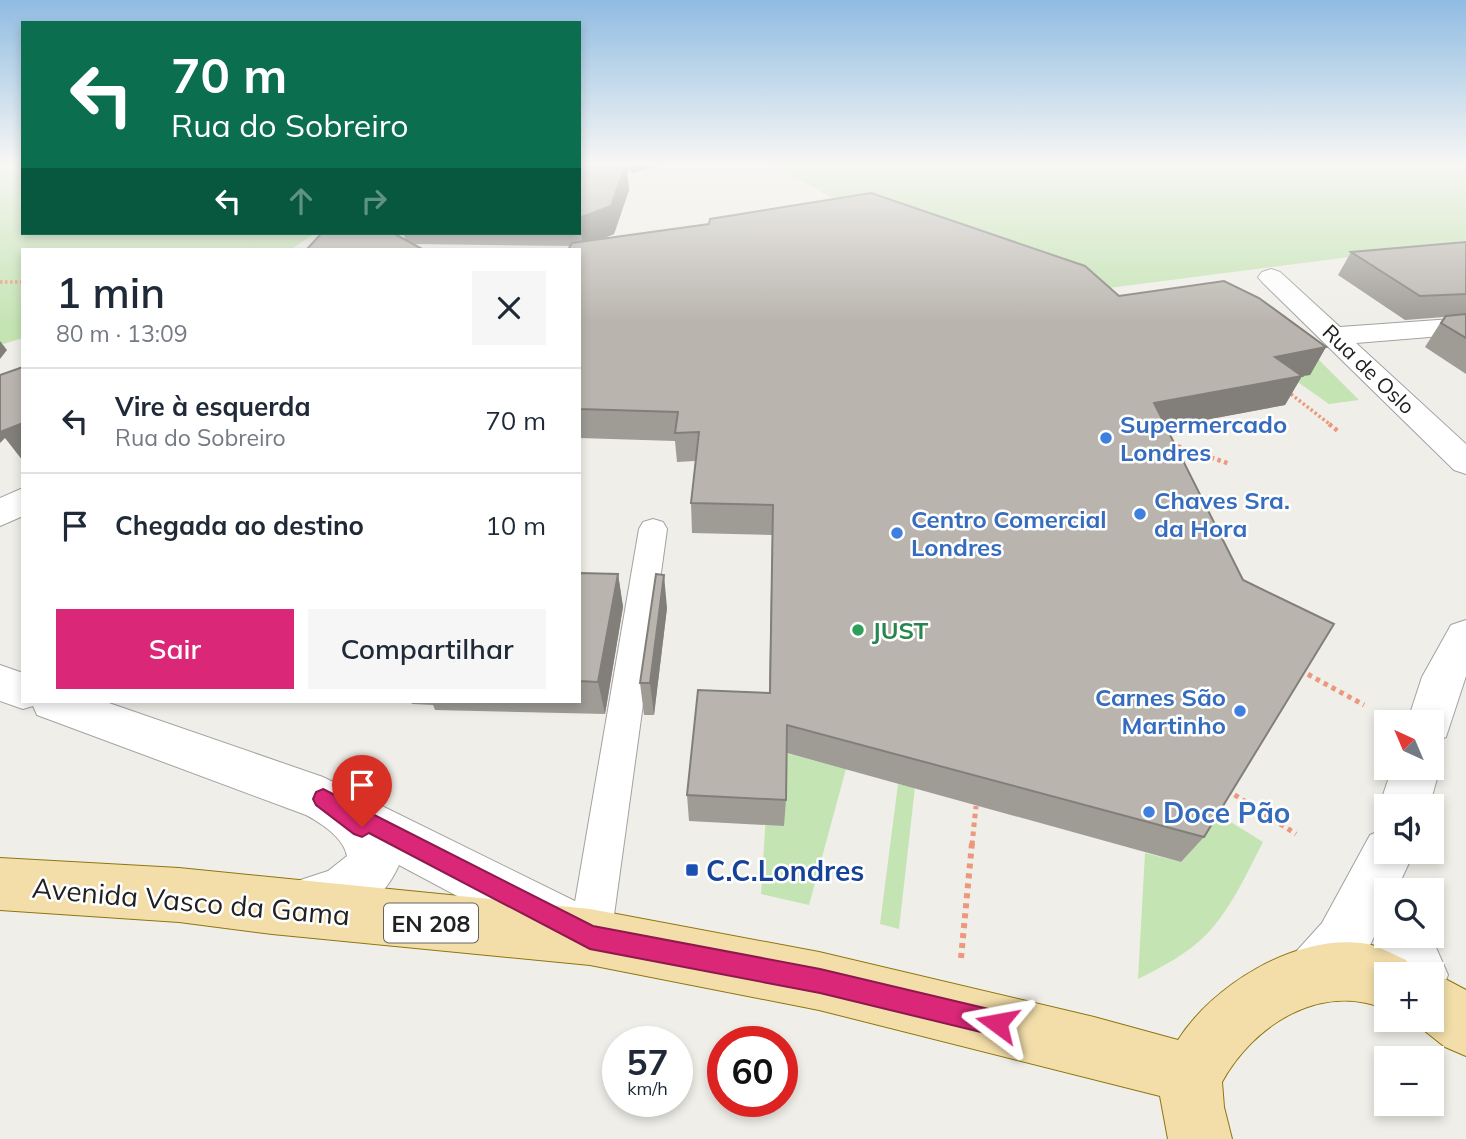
<!DOCTYPE html>
<html lang="pt">
<head>
<meta charset="utf-8">
<style>
  body { margin:0; font-family:Mulish,sans-serif; background:#f6f6f7; color:#1f2937; height:100vh; display:flex; flex-direction:column; font-size:26px; white-space:nowrap }
  * { box-sizing:border-box; margin:0 }
  p { font-size:23px; color:#747a83 }
  .icon { flex:none; width:38px; height:38px; fill:none; stroke:currentColor; stroke-width:2; stroke-linecap:round; stroke-linejoin:round }
  .map { position:relative; flex:1; overflow:hidden }
  .panel { position:absolute; left:21px; top:248px; width:560px; height:455px; display:flex; flex-direction:column; background:#fff; border-radius:0px; box-shadow:0 4px 10px #0003 }
  .panel>* { flex:none }
  .top-card { position:absolute; left:21px; top:21px; width:560px; height:214px; border-radius:0px; box-shadow:0 4px 10px #0003; background:#0b6e4f; color:#fff; overflow:hidden }
  .needle { width:46px; rotate:316deg }
  .controls { position:absolute; left:1374px; top:710px; display:grid; gap:14px }
  .controls a { display:grid; place-items:center; width:70px; height:70px; border-radius:0px; background:#fff; box-shadow:0 4px 10px #0003; font-size:35px }
  .speed { position:absolute; left:602px; top:1026px; display:flex; gap:14px; font-size:35px; font-weight:700; text-align:center }
  .speed>* { display:grid; place-content:center; width:91px; height:91px; border-radius:50%; background:#fff; box-shadow:0 4px 10px #0003; line-height:1 }
  .speed small { font-size:18px; font-weight:400 }
  .speed .limit { border:10px solid #d22; background:#fff; color:#111 }
  .pin { position:absolute; display:grid; place-items:center; width:60px; height:60px; color:#fff; margin:-72px -30px; border-radius:50% 50% 50% 0; rotate:-45deg; box-shadow:0 0 7px #0007 }
  .pin .icon { rotate:45deg }
  .me { position:absolute; width:77px; margin:-38px; rotate:283deg; stroke-linejoin:round; filter:drop-shadow(0 0 5px #0008) }
  .turn { display:flex; align-items:center; gap:24px; height:147px; padding:0 35px; font-size:32px }
  .turn .icon { width:91px; height:91px; stroke-width:2.5 }
  .turn b { display:block; font-size:49px; line-height:60px }
  .lanes { display:flex; align-items:center; height:66px; padding:0 35px; background:#0003; justify-content:center; gap:35px; direction:ltr }
  .lanes .off { opacity:.35 }
  .round { display:grid; place-items:center; flex:none; width:74px; height:74px; border-radius:0px; background:#f6f6f7 }
  .overview { display:flex; align-items:center; justify-content:space-between; height:119px; padding:0 35px }
  h1 { font-size:42px; font-weight:600; line-height:52px }
  .action { display:flex; gap:14px; margin-top:auto; padding:14px 35px }
  .action a { flex:1; height:80px; border-radius:0px; background:#db2777; color:#fff; font-size:28px; font-weight:600; line-height:80px; text-align:center }
  .action a+a { background:#f6f6f7; color:#1f2937 }
  ul { padding:0; list-style:none }
  li { display:flex; align-items:center; gap:21px; height:105px; padding:0 35px; border-top:2px solid #e0e1e3 }
  li div { flex:1 }
  li b { display:block; font-size:26px }
  li em { font-style:normal }
  .map>svg:first-child { display:block }
  .grass { fill:#c5e4b4 }
  .lines { fill:none; stroke-linecap:round; stroke-linejoin:round }
  .lane-casing { stroke:#a2a2a2; stroke-width:2 }
  .street-casing { stroke:#a2a2a2; stroke-width:2 }
  .primary-casing { stroke:#8e760f; stroke-width:2 }
  .path-far3 { stroke:#ec987d; stroke-width:3.5; stroke-dasharray:2.5 2.5; stroke-linecap:butt }
  .path-far2 { stroke:#ec987d; stroke-width:4.5; stroke-dasharray:3.5 3.5; stroke-linecap:butt }
  .path-far1 { stroke:#ec987d; stroke-width:5; stroke-dasharray:4.5 4.5; stroke-linecap:butt }
  .path { stroke:#ec987d; stroke-width:6; stroke-dasharray:5 5; stroke-linecap:butt }
  .lane { fill:#fff; fill-rule:evenodd }
  .street { fill:#fff; fill-rule:evenodd }
  .primary { fill:#f3deaa; fill-rule:evenodd }
  .wall { fill:#9f9c96 }
  .shaded-wall { fill:#827f7a }
  .building { fill:#b9b5ae; stroke:#827f7a; stroke-width:2 }
  .route { fill:#db2777; stroke:#8e194d; stroke-width:2 }
  .shop-dot { fill:#3f7fe0; stroke:#fff; stroke-width:2.5 }
  .leisure-dot { fill:#2e9e5b; stroke:#fff; stroke-width:2.5 }
  .transit-dot { fill:#1a4fb4; stroke:#fff; stroke-width:2.5 }
  .labels { text-anchor:middle; dominant-baseline:central; stroke-width:5; stroke-linejoin:round; paint-order:stroke }
  .far-street-label { font-size:21px; fill:#212121; stroke:#fff }
  .shield { fill:#fff; stroke:#646464; stroke-width:2 }
  .shield-label { font-size:23px; font-weight:bold; fill:#212121 }
  .shop-label { font-size:24px; font-weight:bold; fill:#366cbe; stroke:#fff; text-anchor:start }
  .leisure-label { font-size:24px; font-weight:bold; fill:#27864d; stroke:#fff; text-anchor:start }
  .near-shop-label { font-size:28px; font-weight:bold; fill:#366cbe; stroke:#fff; text-anchor:start }
  .near-transit-label { font-size:28px; font-weight:bold; fill:#164399; stroke:#fff; text-anchor:start }
  .near-street-label { font-size:28px; fill:#212121; stroke:#fff }
</style>
</head>
<body>
<div class="map">
<svg width="1466" height="1139" viewBox="0 0 1466 1139">
  <rect width="100%" height="100%" fill="#f0eee8"/>
  <g class="grass">
    <polygon points="0,163 23,163 23,233 315,233 290,250 23,250 23,338 0,345"/>
    <polygon points="768,163 1466,163 1466,242 1077,292 868,217"/>
    <polygon points="1305,346 1359,400 1329,404 1292,378"/>
    <polygon points="770,749 846,769 809,905 761,894"/>
    <polygon points="898,784 915,787 899,929 880,924"/>
    <path d="M1213,811L1263,842C1247,873 1231,909 1206,935C1187,954 1162,967 1138,979L1145,853L1181,862Z"/>
  </g>
  <g class="lines">
    <g class="lane-casing">
      <polygon id="lane" points="653,519 663,522 667,529 611,937 605,952 590,958 575,952 569,937 639,529 643,522"/>
    </g>
    <g class="street-casing">
      <g id="street">
        <polygon points="1271,269 1280,272 1340,327 1466,318 1466,334 1356,343 1466,444 1466,474 1454,470 1262,282 1258,277 1262,272"/>
        <polygon points="23,488 23,516 0,526 0,498"/>
        <polygon points="1466,620 1466,676 1446,737 1432,742 1432,723 1407,723 1422,677 1451,625"/>
        <path d="M0,665L23,673V702H106L323,777L589,908L597,927L589,946L570,954L551,946L399,865C381,905 349,922 307,930L288,922L280,903L288,884L328,871L347,856C344,838 321,823 306,815L37,715L33,706L23,709L0,701Z"/>
        <polygon points="1432,753 1440,768 1429,807 1386,807 1386,822 1379,807 1392,768 1432,768"/>
        <path d="M1386,828V852H1414L1396,891H1386V936H1431L1448,975L1440,995L1432,999V975H1390L1374,937C1360,966 1344,991 1313,1003L1293,995L1285,975L1293,955L1322,923L1370,835Z"/>
      </g>
    </g>
    <g class="primary-casing">
      <g id="primary">
        <path d="M0,858L179,868L590,909L819,952L1094,1017L1178,1040C1212,986 1294,935 1361,943C1376,944 1392,954 1406,960L1412,975H1386V1009C1321,982 1254,1024 1222,1082L1224,1107L1232,1139H1168L1160,1096L819,1010L590,965L272,934L179,922L0,910Z"/>
        <polygon points="1432,972 1466,990 1466,1056 1445,1047 1411,1020 1432,1020 1432,975 1425,975"/>
      </g>
    </g>
    <g class="path-far3">
      <polyline points="0,282 23,282"/>
      <polyline points="1287,391 1332,426"/>
    </g>
    <g class="path-far2">
      <polyline points="1329,424 1338,431"/>
      <polyline points="1171,444 1230,464"/>
    </g>
    <g class="path-far1">
      <polyline points="1300,670 1364,705"/>
      <polyline points="1227,790 1296,834"/>
      <polyline points="972,845 976,806"/>
    </g>
    <polyline class="path" points="961,958 972,843"/>
    <use href="#lane" class="lane"/>
    <use href="#street" class="street"/>
    <use href="#primary" class="primary"/>
  </g>
  <g class="wall">
    <polygon points="579,163 669,163 632,173 627,170 629,190 614,234 603,238 1119,296 1326,347 1310,375 1302,376 1285,405 1166,427 1204,837 1181,862 787,753 786,800 784,826 689,821 687,795 769,693 772,535 692,533 691,503 695,461 677,462 675,441 579,438 579,250 570,246 413,244 406,240 403,233 579,233"/>
    <polygon points="1466,242 1466,374 1425,347 1444,317 1405,320 1338,275 1351,252"/>
    <polygon points="579,573 618,574 623,607 605,714 435,710 433,705 412,704 411,702 579,702"/>
    <polygon points="667,608 654,715 644,715 640,683"/>
  </g>
  <g class="shaded-wall">
    <polygon points="626,163 629,190 614,234 583,247 579,218"/>
    <polygon points="631,163 669,163 632,173"/>
    <polygon points="0,341 7,350 0,359"/>
    <polygon points="1326,347 1310,375 1302,376 1285,405 1141,432 1154,403 1275,357"/>
    <polygon points="23,423 23,461 5,438 0,443 0,430"/>
    <polygon points="618,574 623,607 605,714 598,682"/>
    <polygon points="664,575 667,608 654,715 650,683"/>
  </g>
  <g class="building">
    <polygon points="579,163 626,163 611,206 579,218"/>
    <polygon points="871,193 1085,266 1119,296 1224,281 1259,298 1326,347 1275,357 1302,376 1154,403 1243,580 1334,624 1204,837 787,725 786,800 687,795 698,690 770,693 773,505 691,503 699,432 675,433 678,412 579,409 579,250 568,250 572,243 709,224 710,219"/>
    <polygon points="322,233 393,233 424,250 306,250"/>
    <polygon points="1466,242 1466,294 1420,296 1351,252"/>
    <polygon points="1466,314 1466,338 1441,323 1446,316"/>
    <polygon points="23,367 23,423 0,432 0,375"/>
    <polygon points="579,573 618,574 598,682 579,681"/>
    <polygon points="656,574 664,575 650,683 640,683"/>
  </g>
  <linearGradient id="sky" x2="0" y2="1"><stop stop-color="#90bce2"/><stop offset="0.51" stop-color="#f8f7f5"/><stop offset="1" stop-color="#f8f7f5" stop-opacity="0"/></linearGradient>
  <rect width="1466" height="322" fill="url(#sky)"/>
  <polygon class="route" points="323,789 593,926 820,969 997,1011 1005,1015 1009,1023 1005,1032 997,1036 820,993 590,949 369,833 362,837 354,834 316,805 313,799 316,792"/>
  <g class="shop-dot">
    <circle cx="1106" cy="438" r="7"/>
    <circle cx="1140" cy="514" r="7"/>
    <circle cx="897" cy="533" r="7"/>
    <circle cx="1240" cy="711" r="7"/>
    <circle cx="1149" cy="812" r="7"/>
  </g>
  <circle class="leisure-dot" cx="858" cy="630" r="7"/>
  <rect class="transit-dot" x="685" y="863" width="14" height="14" rx="3.5"/>
  <g class="labels">
    <g class="far-street-label">
      <text transform="translate(1369 369) rotate(44)">Rua de Oslo</text>
    </g>
    <rect class="shield" x="384" y="903.5" width="94" height="39" rx="5"/>
    <g class="shield-label">
      <text x="431" y="923">EN 208</text>
    </g>
    <g class="shop-label">
      <text x="1120" y="424">Supermercado<tspan x="1120" dy="28">Londres</tspan></text>
      <text x="1154" y="500">Chaves Sra.<tspan x="1154" dy="28">da Hora</tspan></text>
      <text x="911" y="519">Centro Comercial<tspan x="911" dy="28">Londres</tspan></text>
      <text x="1226" y="697" text-anchor="end">Carnes São<tspan x="1226" dy="28">Martinho</tspan></text>
    </g>
    <g class="leisure-label">
      <text x="872" y="630">JUST</text>
    </g>
    <g class="near-shop-label">
      <text x="1163" y="812">Doce Pão</text>
    </g>
    <g class="near-transit-label">
      <text x="706" y="870">C.C.Londres</text>
    </g>
    <g class="near-street-label">
      <text transform="translate(191 901) rotate(5)">Avenida Vasco da Gama</text>
    </g>
  </g>
</svg>
<div class="controls">
<a><svg class="needle" viewBox="-14 -14 28 28"><path d="M0-13l5 13h-10z" fill="#e53935"/><path d="M0 13l5-13h-10z" fill="#747a83"/></svg></a>
<a><svg class="icon" aria-label="sound" viewBox="0 0 24 24"><path d="M4 9h4l5-4v14l-5-4H4zM17 9q2 3 0 6"/></svg></a>
<a><svg class="icon" aria-label="search" viewBox="0 0 24 24"><circle cx="10" cy="10" r="6"/><path d="M15 15l6 6"/></svg></a>
<a>+</a>
<a>−</a>
</div>
<div class="speed"><div>57<small>km/h</small></div><div class="limit">60</div></div>
<div class="pin" style="left:362px;top:827px;background:#d93025"><svg class="icon" aria-label="arrive" viewBox="0 0 24 24"><path d="M6 21V4h12l-3 4 3 4H6"/></svg></div>
<svg class="me" style="left:997px;top:1023px" viewBox="-20 -20 40 40"><path d="M0-17L14 15 0 8-14 15z" fill="#db2777" stroke="#fff" stroke-width="4"/></svg>
<div class="top-card">
<div class="turn"><svg class="icon" aria-label="left" viewBox="0 0 24 24"><path d="M17 20v-9H6M10 6l-5 5 5 5"/></svg><div><b>70 m</b>Rua do Sobreiro</div></div>
<div class="lanes"><svg class="icon" aria-label="left" viewBox="0 0 24 24"><path d="M17 20v-9H6M10 6l-5 5 5 5"/></svg><svg class="icon off" aria-label="ahead" viewBox="0 0 24 24"><path d="M12 20V5M6 11l6-6 6 6"/></svg><svg class="icon off" aria-label="right" viewBox="0 0 24 24"><path d="M7 20v-9h11M14 6l5 5-5 5"/></svg></div>
</div>
<section class="panel">
<div class="overview"><div><h1>1 min</h1><p>80 m · 13:09</p></div><a class="round"><svg class="icon" aria-label="close" viewBox="0 0 24 24"><path d="M6 6l12 12M18 6L6 18"/></svg></a></div>
<ul>
<li><svg class="icon" aria-label="left" viewBox="0 0 24 24"><path d="M17 20v-9H6M10 6l-5 5 5 5"/></svg><div><b>Vire à esquerda</b><p>Rua do Sobreiro</p></div><em>70 m</em></li>
<li><svg class="icon" aria-label="arrive" viewBox="0 0 24 24"><path d="M6 21V4h12l-3 4 3 4H6"/></svg><div><b>Chegada ao destino</b></div><em>10 m</em></li>
</ul>
<div class="action"><a>Sair</a><a>Compartilhar</a></div>
</section>
</div>
</body>
</html>
